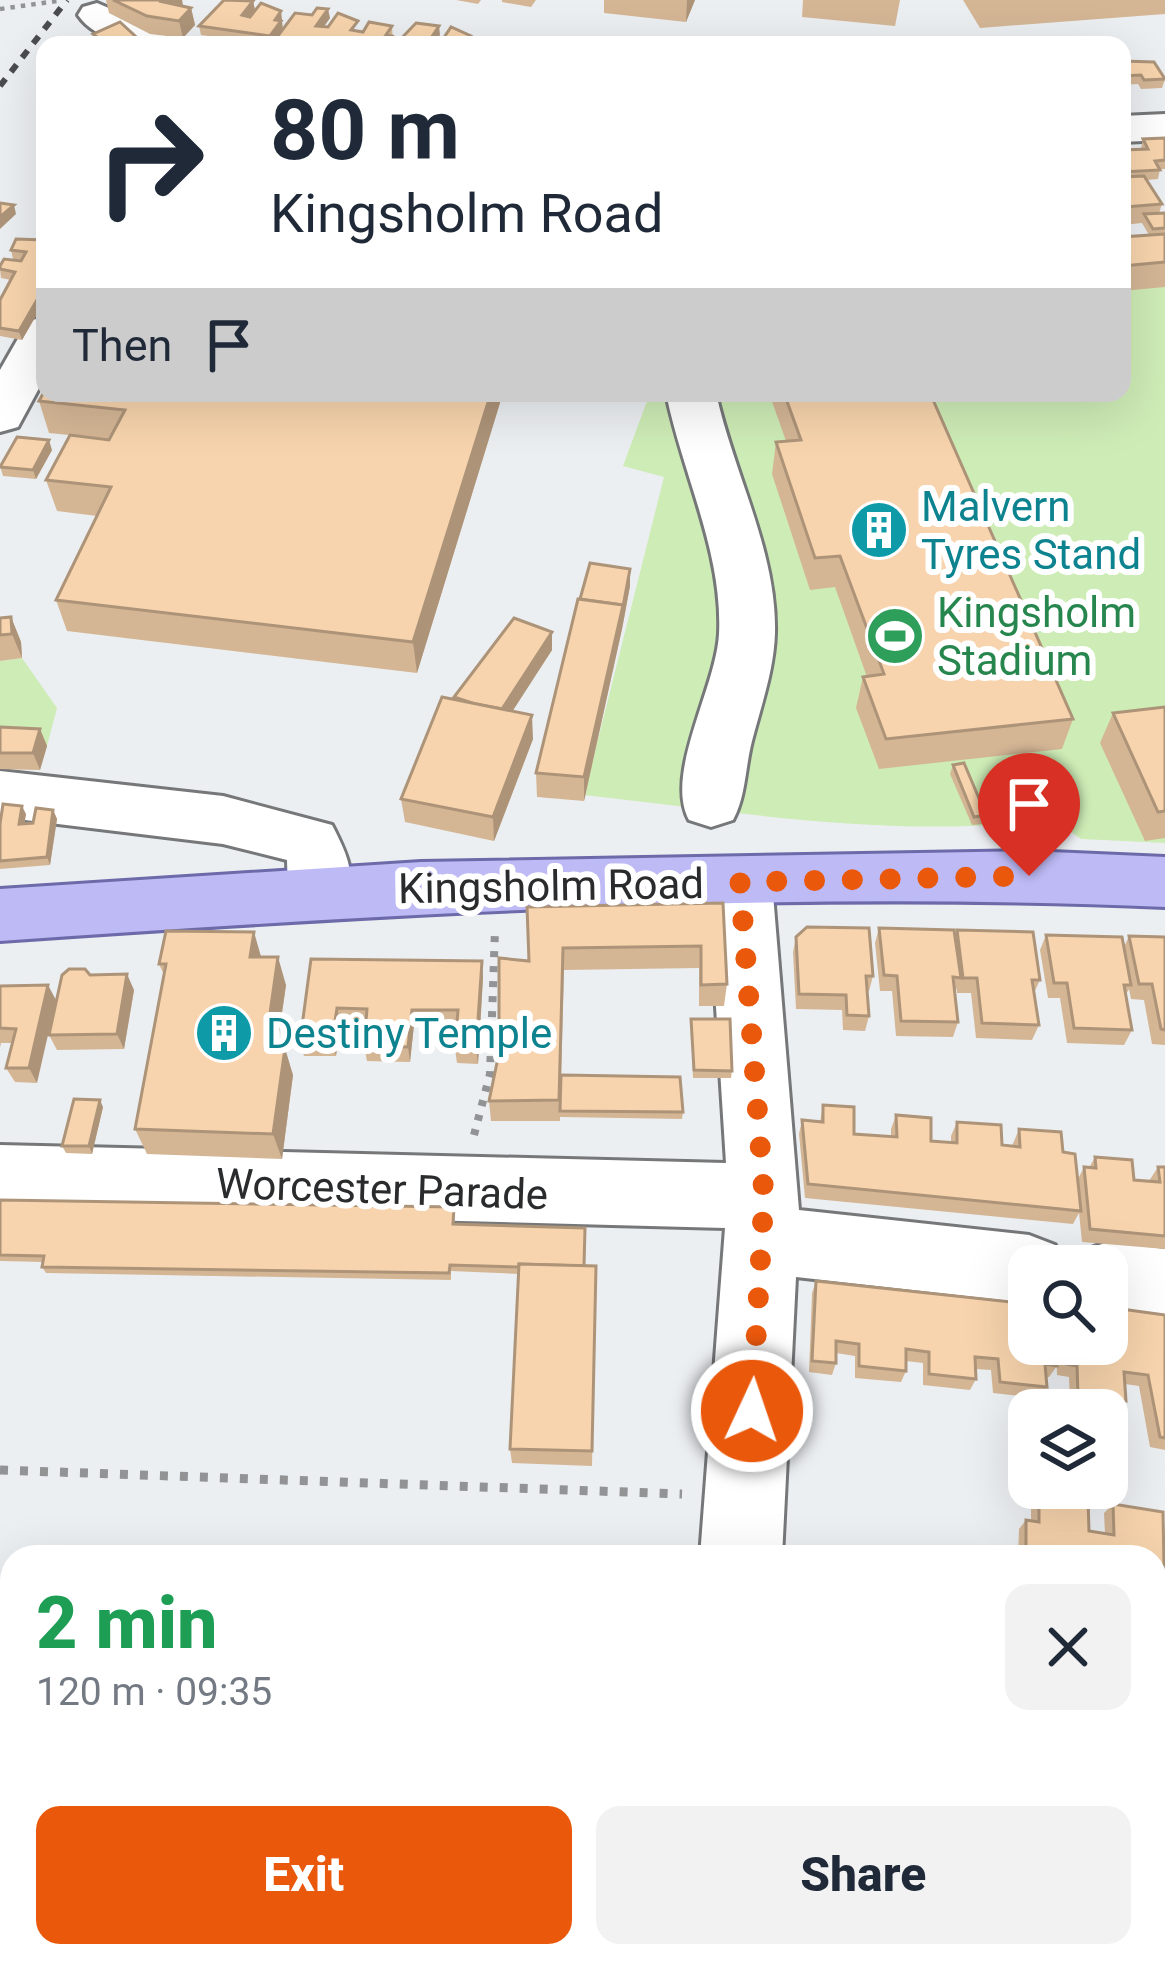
<!DOCTYPE html>
<html lang="en">
<head>
<meta charset="utf-8">
<style>
  body { margin:0; font-family:Roboto,sans-serif; background:#f2f2f3; color:#1f2937; height:100vh; display:flex; flex-direction:column; font-size:45px; white-space:nowrap }
  * { box-sizing:border-box; margin:0 }
  p { font-size:39px; color:#747a83 }
  .icon { flex:none; width:66px; height:66px; fill:none; stroke:currentColor; stroke-width:2; stroke-linecap:round; stroke-linejoin:round }
  .map { position:relative; flex:1; overflow:hidden }
  .panel { position:absolute; left:0px; top:1545px; width:1167px; height:423px; display:flex; flex-direction:column; background:#fff; border-radius:36px 36px 0 0; box-shadow:0 12px 48px #0002 }
  .panel>* { flex:none }
  .hud { position:absolute; left:36px; top:36px; width:1095px; height:366px; border-radius:24px; box-shadow:0 12px 48px #0002; background:#fff; color:#1f2937; overflow:hidden }
  .controls { position:absolute; left:1008px; top:1245px; display:grid; gap:24px }
  .controls a { display:grid; place-items:center; width:120px; height:120px; border-radius:24px; background:#fff; box-shadow:0 12px 48px #0002; font-size:60px }
  .pin { position:absolute; display:grid; place-items:center; width:102px; height:102px; color:#fff; margin:-123px -51px; border-radius:50% 50% 50% 0; rotate:-45deg; box-shadow:0 0 12px #0007 }
  .pin .icon { rotate:45deg }
  .me { position:absolute; width:132px; margin:-66px; rotate:3deg; stroke-linejoin:round; filter:drop-shadow(0 0 9px #0008) }
  .turn { display:flex; align-items:center; gap:42px; height:252px; padding:0 36px; font-size:54px }
  .turn .icon { width:156px; height:156px; stroke-width:2.5 }
  .turn b { display:block; font-size:84px; line-height:102px }
  .then { display:flex; align-items:center; height:114px; padding:0 36px; background:#0003; gap:24px; font-size:45px }
  .round { display:grid; place-items:center; flex:none; width:126px; height:126px; border-radius:24px; background:#f2f2f3 }
  .overview { display:flex; align-items:center; justify-content:space-between; height:204px; padding:0 36px }
  h1 { font-size:72px; font-weight:800; line-height:90px; color:#1e9e55 }
  .action { display:flex; gap:24px; margin-top:auto; padding:24px 36px }
  .action a { flex:1; height:138px; border-radius:24px; background:#ea580c; color:#fff; font-size:48px; font-weight:800; line-height:138px; text-align:center }
  .action a+a { background:#f2f2f3; color:#1f2937 }
  .map>svg:first-child { display:block }
  .green { fill:#ceecb6 }
  .lines { fill:none; stroke-linecap:round; stroke-linejoin:round }
  .minor-casing { stroke:#757779; stroke-width:6 }
  .major-casing { stroke:#6d6aaa; stroke-width:6 }
  .path-far2 { stroke:#919395; stroke-width:4.5; stroke-dasharray:4.5 6; stroke-linecap:butt }
  .path-far1 { stroke:#919395; stroke-width:8; stroke-dasharray:6 9; stroke-linecap:butt }
  .path { stroke:#919395; stroke-width:9; stroke-dasharray:8 12; stroke-linecap:butt }
  .minor { fill:#fff; fill-rule:evenodd }
  .major { fill:#bdbaf5; fill-rule:evenodd }
  .rail { stroke:#4a4c4d; stroke-width:6; stroke-dasharray:9 9; stroke-linecap:butt }
  .wall { fill:#d4b695 }
  .shaded-wall { fill:#ad9479 }
  .building { fill:#f7d4ad; stroke:#ad9479; stroke-width:3 }
  .route { stroke:#ea580c; stroke-width:21; stroke-dasharray:0 37.8 }
  .labels { text-anchor:middle; dominant-baseline:central; stroke-width:12; stroke-linejoin:round; paint-order:stroke }
  .culture-label { font-size:42px; fill:#0d838f; stroke:#fff; text-anchor:start }
  .leisure-label { font-size:42px; fill:#27864d; stroke:#fff; text-anchor:start }
  .street-label { font-size:42px; fill:#2a2b2c; stroke:#fff }
</style>
</head>
<body>
<div class="map">
<svg width="1165" height="1966" viewBox="0 0 1165 1966">
  <rect width="100%" height="100%" fill="#eceff2"/>
  <g class="green">
    <path d="M1122,241L1165,245V843L1081,839L1053,819C897,840 739,812 584,795L664,477L623,466L650,393H1122Z"/>
    <polygon points="22,658 57,708 47,746 0,745 0,661"/>
  </g>
  <g class="lines">
    <g class="minor-casing">
      <g id="minor">
        <path d="M97,3L176,37L182,45C147,45 100,47 78,15L83,7Z"/>
        <polygon points="1165,114 1165,140 1122,142 1122,116"/>
        <polygon points="45,317 45,377 18,427 0,432 0,370 28,321"/>
        <path d="M666,393H716C733,472 777,551 775,633C774,670 761,706 752,741C745,768 746,796 733,820L711,827L689,820C664,774 716,688 719,634C723,552 682,473 666,393Z"/>
        <path d="M0,771L223,796L332,825C348,856 359,879 342,912L320,919L298,912L288,894L287,860L223,844L0,817Z"/>
        <polygon points="740,857 762,864 772,882 799,1210 1029,1235 1055,1245 1065,1266 1029,1266 1029,1303 796,1277 782,1557 700,1557 725,1228 0,1209 0,1145 726,1163 708,882 718,864"/>
        <polygon points="1107,1242 1165,1249 1165,1319 1107,1312 1107,1266 1075,1266 1081,1252"/>
        <polygon points="1155,1637 1165,1640 1165,1726 1155,1723"/>
        <polygon points="0,1893 12,1893 12,1956 52,1956 48,1966 0,1966"/>
        <polygon points="104,1956 198,1956 196,1966 102,1966"/>
      </g>
    </g>
    <g class="major-casing">
      <path id="major" d="M1029,851L1165,857V907C777,890 387,914 0,941V889L421,862Z"/>
    </g>
    <polyline class="path-far2" points="0,9 57,1"/>
    <polyline class="path-far1" points="474,1135 490,1074 495,930"/>
    <g class="path">
      <polyline points="0,1470 682,1494"/>
      <polyline points="0,1734 12,1735"/>
    </g>
    <use href="#minor" class="minor"/>
    <use href="#major" class="major"/>
    <polyline class="rail" points="0,86 67,0"/>
  </g>
  <g class="wall">
    <polygon points="106,0 182,0 183,6 191,8 195,25 183,38 150,34 109,13"/>
    <polygon points="456,0 481,0 478,4"/>
    <polygon points="502,0 536,0 531,7 502,2"/>
    <polygon points="604,0 695,0 686,22 604,13"/>
    <polygon points="803,0 900,0 895,26 802,17"/>
    <polygon points="963,0 1165,0 1165,14 980,28"/>
    <polygon points="253,1 255,10 281,11 282,29 330,18 323,27 363,32 392,26 393,45 278,45 277,37 271,45 201,35 199,26"/>
    <polygon points="93,34 145,45 96,45"/>
    <polygon points="1122,61 1165,79 1162,88 1141,89 1138,84 1122,85"/>
    <polygon points="1165,138 1165,169 1160,169 1158,179 1147,180 1162,204 1159,213 1165,213 1165,287 1122,291 1122,237 1149,235 1142,223 1122,225 1122,150 1141,149 1143,139"/>
    <polygon points="45,240 45,300 22,340 0,336 0,301 11,280 1,278 0,269 22,260 13,259 11,250"/>
    <polygon points="45,393 503,393 417,673 67,631 56,600 97,516 57,511 46,480 109,439 49,433 39,401"/>
    <polygon points="769,393 930,393 1073,719 1062,749 879,769 856,708 863,677 867,677 835,587 810,590 772,474 776,442 786,441"/>
    <polygon points="52,450 36,479 3,476 0,466"/>
    <polygon points="630,569 630,586 622,629 584,801 537,797 536,773"/>
    <polygon points="11,617 21,642 22,658 0,661 0,618"/>
    <polygon points="552,632 552,650 512,711 533,739 494,841 405,822 401,799 454,700 454,697"/>
    <polygon points="1165,707 1165,838 1145,841 1100,743 1113,713"/>
    <polygon points="0,727 40,729 47,746 40,770 0,769"/>
    <polygon points="953,765 986,815 983,824 972,825 950,774"/>
    <polygon points="53,810 57,819 50,865 0,869 0,824 26,814 24,824 33,823"/>
    <polygon points="723,903 727,984 724,1006 699,1006 699,968 564,970 561,1083 683,1112 682,1119 560,1117 560,1121 491,1121 489,1101 529,961 527,907"/>
    <polygon points="879,928 955,936 957,930 1040,980 1034,993 1039,1025 1032,1040 976,1038 971,993 957,993 957,988 955,993 958,1022 953,1037 896,1036 892,991 880,991 875,943"/>
    <polygon points="1046,935 1124,947 1129,936 1165,937 1165,1045 1152,1044 1144,1000 1131,999 1129,989 1125,996 1132,1030 1124,1045 1067,1043 1060,998 1048,998 1040,950"/>
    <polygon points="796,937 873,976 869,991 867,991 869,1016 865,1031 843,1030 842,1010 796,1009 793,952"/>
    <polygon points="261,957 286,985 277,1048 293,1075 282,1159 147,1154 135,1129 164,975 159,964"/>
    <polygon points="311,959 483,977 478,1064 457,1063 455,1049 457,1025 414,1025 410,1062 367,1061 364,1046 366,1024 340,1023 336,1056 304,1056 300,1041"/>
    <polygon points="90,975 134,990 124,1049 57,1050 49,1035"/>
    <polygon points="0,986 37,1083 15,1082 6,1068 12,1043 1,1043 0,1048"/>
    <polygon points="691,1019 732,1071 731,1078 693,1078"/>
    <polygon points="823,1105 854,1134 891,1136 891,1129 896,1115 931,1141 951,1142 951,1136 957,1122 1002,1145 1012,1146 1019,1129 1063,1152 1078,1179 1084,1167 1089,1168 1095,1157 1134,1180 1149,1181 1158,1167 1165,1167 1165,1249 1082,1242 1079,1213 1073,1224 805,1198 799,1134 802,1120 820,1122"/>
    <polygon points="103,1107 92,1154 66,1153 62,1146"/>
    <polygon points="0,1200 455,1214 454,1224 584,1266 596,1266 592,1466 512,1463 510,1449 519,1274 451,1271 451,1280 46,1273 42,1267 43,1262 0,1261"/>
    <polygon points="816,1281 1057,1366 1049,1377 1046,1377 1047,1387 1039,1398 993,1393 991,1370 976,1369 976,1379 970,1390 923,1385 923,1363 906,1361 906,1371 901,1382 855,1378 855,1356 836,1353 836,1363 832,1375 809,1372 812,1293"/>
    <polygon points="1165,1315 1165,1450 1150,1447 1139,1386 1125,1384 1126,1401 1117,1412 1070,1405 1069,1377 1057,1375 1056,1344 1107,1344"/>
    <polygon points="1039,1491 1089,1531 1105,1534 1104,1513 1113,1504 1165,1544 1165,1628 1155,1626 1155,1557 1018,1557 1019,1529 1026,1520 1031,1521 1031,1500"/>
  </g>
  <g class="shaded-wall">
    <polygon points="163,0 182,0 184,12 162,18"/>
    <polygon points="687,0 695,0 686,22"/>
    <polygon points="253,1 255,10 243,24 242,15"/>
    <polygon points="191,8 195,25 183,38 179,21"/>
    <polygon points="328,9 330,18 318,35 316,26"/>
    <polygon points="281,11 283,30 271,45 270,36 275,20"/>
    <polygon points="439,26 440,35 433,45 429,41"/>
    <polygon points="14,205 16,214 0,229 0,217"/>
    <polygon points="45,286 45,300 22,340 19,331"/>
    <polygon points="491,393 503,393 417,673 413,642"/>
    <polygon points="49,440 52,450 36,479 33,470"/>
    <polygon points="630,569 630,586 622,629 584,801 584,777"/>
    <polygon points="11,617 21,642 22,658 12,634"/>
    <polygon points="552,632 552,650 501,729 500,712"/>
    <polygon points="532,715 533,739 494,841 493,817"/>
    <polygon points="40,729 47,746 40,770 33,753"/>
    <polygon points="22,806 26,814 23,832 19,824"/>
    <polygon points="53,810 57,819 50,865 47,857"/>
    <polygon points="254,932 262,960 250,957"/>
    <polygon points="278,957 286,985 273,1074 265,1048"/>
    <polygon points="482,961 483,977 478,1064 476,1049"/>
    <polygon points="127,974 134,990 124,1049 117,1034"/>
    <polygon points="48,985 56,1000 37,1083 29,1068"/>
    <polygon points="337,1008 340,1023 336,1056 332,1041"/>
    <polygon points="412,1010 414,1025 410,1062 408,1047"/>
    <polygon points="285,1048 293,1075 282,1159 273,1134"/>
    <polygon points="100,1100 103,1107 92,1154 89,1146"/>
  </g>
  <g class="building">
    <polygon points="113,0 163,0 159,1 191,8 179,21 147,16"/>
    <polygon points="224,0 253,1 242,15 250,17 261,3 281,11 275,20 281,21 270,36 199,26"/>
    <polygon points="317,8 328,9 316,26 328,27 338,13 358,21 351,30 363,32 369,22 392,26 386,35 392,36 386,45 338,45 277,37 295,13 312,15"/>
    <polygon points="120,22 145,45 107,45 93,34"/>
    <polygon points="416,23 439,26 429,41 441,42 451,27 471,36 467,45 395,45"/>
    <polygon points="493,39 505,40 502,45 489,45"/>
    <polygon points="513,39 526,41 523,45 509,45"/>
    <polygon points="1122,61 1154,62 1165,79 1144,80 1141,75 1122,76"/>
    <polygon points="1165,138 1165,160 1155,161 1160,170 1122,172 1122,150 1148,149 1143,139"/>
    <polygon points="1144,176 1162,204 1125,207 1122,203 1122,177"/>
    <polygon points="0,203 14,205 0,217"/>
    <polygon points="1165,213 1165,228 1153,229 1144,214"/>
    <polygon points="1165,234 1165,262 1122,266 1122,237"/>
    <polygon points="16,239 45,240 45,286 19,331 0,328 0,300 15,272 0,269 0,266 4,259 21,261 26,252 11,250"/>
    <polygon points="45,390 45,393 491,393 413,642 56,600 111,487 46,480 70,435 109,440 125,410 39,401"/>
    <polygon points="784,393 930,393 1073,719 886,739 863,677 884,674 840,556 815,558 776,442 801,440"/>
    <polygon points="17,437 49,440 33,470 0,467"/>
    <polygon points="590,563 630,569 622,612 623,605 580,599"/>
    <polygon points="578,599 623,605 584,777 536,773"/>
    <polygon points="11,617 12,634 0,635 0,618"/>
    <polygon points="514,618 552,632 502,709 475,704 454,697"/>
    <polygon points="442,697 532,715 493,817 401,799"/>
    <polygon points="1165,707 1165,811 1158,812 1113,713"/>
    <polygon points="0,727 40,729 33,753 0,753"/>
    <polygon points="964,763 986,815 974,817 953,765"/>
    <polygon points="3,804 22,806 19,824 33,823 36,808 53,810 47,857 0,861 0,824"/>
    <polygon points="723,903 727,984 701,985 701,946 563,948 559,1100 489,1101 499,1053 499,958 529,961 527,907"/>
    <polygon points="807,927 869,928 873,976 866,976 869,1016 847,1015 846,995 799,994 796,937"/>
    <polygon points="879,928 954,930 961,978 953,977 958,1022 901,1021 897,976 884,975"/>
    <polygon points="957,930 1033,932 1040,980 1032,980 1039,1025 982,1023 977,978 963,978"/>
    <polygon points="166,931 254,932 250,957 278,957 265,1048 285,1048 273,1134 135,1129 166,964 159,964"/>
    <polygon points="1046,935 1122,937 1131,985 1124,985 1132,1030 1074,1028 1067,983 1054,983"/>
    <polygon points="1129,936 1165,937 1165,1030 1161,1029 1152,984 1139,984"/>
    <polygon points="311,959 482,961 476,1049 455,1049 458,1010 412,1010 408,1047 364,1046 367,1009 337,1008 332,1041 300,1041"/>
    <polygon points="69,969 85,969 90,975 127,974 117,1034 49,1035 62,975"/>
    <polygon points="48,985 29,1068 6,1068 16,1029 0,1028 0,986"/>
    <polygon points="691,1019 730,1019 732,1071 694,1070"/>
    <polygon points="561,1075 680,1077 683,1112 560,1111"/>
    <polygon points="74,1099 100,1100 89,1146 62,1146"/>
    <polygon points="823,1105 854,1107 854,1134 897,1137 896,1115 931,1118 931,1141 957,1143 957,1122 1001,1125 1002,1145 1020,1147 1019,1129 1061,1132 1063,1152 1075,1154 1081,1211 808,1184 802,1120 823,1122"/>
    <polygon points="1095,1157 1132,1160 1134,1180 1160,1182 1158,1167 1165,1167 1165,1236 1090,1229 1084,1167 1096,1168"/>
    <polygon points="0,1200 454,1207 453,1224 585,1228 584,1266 519,1264 519,1267 450,1265 449,1273 42,1267 44,1256 0,1255"/>
    <polygon points="519,1264 596,1266 592,1451 510,1449"/>
    <polygon points="816,1281 1029,1304 1029,1344 1056,1344 1057,1366 1045,1364 1047,1387 1000,1382 998,1359 975,1357 976,1379 929,1374 929,1352 906,1349 906,1371 859,1366 859,1344 836,1341 836,1363 812,1361"/>
    <polygon points="1107,1307 1165,1315 1165,1438 1160,1437 1148,1375 1124,1372 1126,1401 1078,1394 1077,1366 1066,1364 1065,1344 1107,1344"/>
    <polygon points="1039,1491 1088,1499 1089,1531 1114,1535 1113,1504 1163,1512 1165,1618 1155,1616 1155,1557 1026,1557 1026,1520 1039,1522"/>
    <polygon points="1165,1931 1165,1966 766,1966 768,1956 1155,1956 1155,1934"/>
  </g>
  <g class="lines">
    <polyline class="route" points="752,1411 764,1196 740,882 1029,876"/>
  </g>
  <defs>
    <g id="building-disc" transform="scale(3)"><circle r="9.5" fill="#0f9aa8" stroke="#fff"/><path d="M-4-6H4V6H1V3H-1V6H-4ZM-2.5-4.3h1.7v1.8h-1.7ZM.8-4.3h1.7v1.8H.8ZM-2.5-1h1.7V.8h-1.7ZM.8-1h1.7V.8H.8Z" fill="#fff"/></g>
    <g id="stadium-disc" transform="scale(3)"><circle r="9.5" fill="#2e9e5b" stroke="#fff"/><path d="M0-5a6.5 5 0 1 0 0 10a6.5 5 0 1 0 0-10ZM-3.5-1.8h7v3.6h-7Z" fill="#fff"/></g>
  </defs>
  <g fill-rule="evenodd">
    <use href="#building-disc" x="879" y="530"/>
    <use href="#stadium-disc" x="895" y="636"/>
    <use href="#building-disc" x="224" y="1033"/>
  </g>
  <g class="labels">
    <g class="culture-label">
      <text x="921" y="506">Malvern<tspan x="921" dy="48">Tyres Stand</tspan></text>
      <text x="266" y="1033">Destiny Temple</text>
    </g>
    <g class="leisure-label">
      <text x="937" y="612">Kingsholm<tspan x="937" dy="48">Stadium</tspan></text>
    </g>
    <g class="street-label">
      <text transform="translate(551 886) rotate(-1)">Kingsholm Road</text>
      <text transform="translate(382 1189) rotate(2)">Worcester Parade</text>
    </g>
  </g>
</svg>
<div class="controls">
<a><svg class="icon" aria-label="search" viewBox="0 0 24 24"><circle cx="10" cy="10" r="6"/><path d="M15 15l6 6"/></svg></a>
<a><svg class="icon" aria-label="layers" viewBox="0 0 24 24"><path d="M12 4l9 5-9 5-9-5zM3 14l9 5 9-5"/></svg></a>
</div>
<div class="pin" style="left:1029px;top:876px;background:#d93025"><svg class="icon" aria-label="arrive" viewBox="0 0 24 24"><path d="M6 21V4h12l-3 4 3 4H6"/></svg></div>
<svg class="me" style="left:752px;top:1411px" viewBox="-20 -20 40 40"><circle r="17" fill="#ea580c" stroke="#fff" stroke-width="3"/><path d="M0-11L8 9 0 5-8 9z" fill="#fff"/></svg>
<div class="hud">
<div class="turn"><svg class="icon" aria-label="right" viewBox="0 0 24 24"><path d="M7 20v-9h11M14 6l5 5-5 5"/></svg><div><b>80 m</b>Kingsholm Road</div></div>
<div class="then">Then<svg class="icon" aria-label="arrive" viewBox="0 0 24 24"><path d="M6 21V4h12l-3 4 3 4H6"/></svg></div>
</div>
<section class="panel">
<div class="overview"><div><h1>2 min</h1><p>120 m · 09:35</p></div><a class="round"><svg class="icon" aria-label="close" viewBox="0 0 24 24"><path d="M6 6l12 12M18 6L6 18"/></svg></a></div>
<div class="action"><a>Exit</a><a>Share</a></div>
</section>
</div>
</body>
</html>
